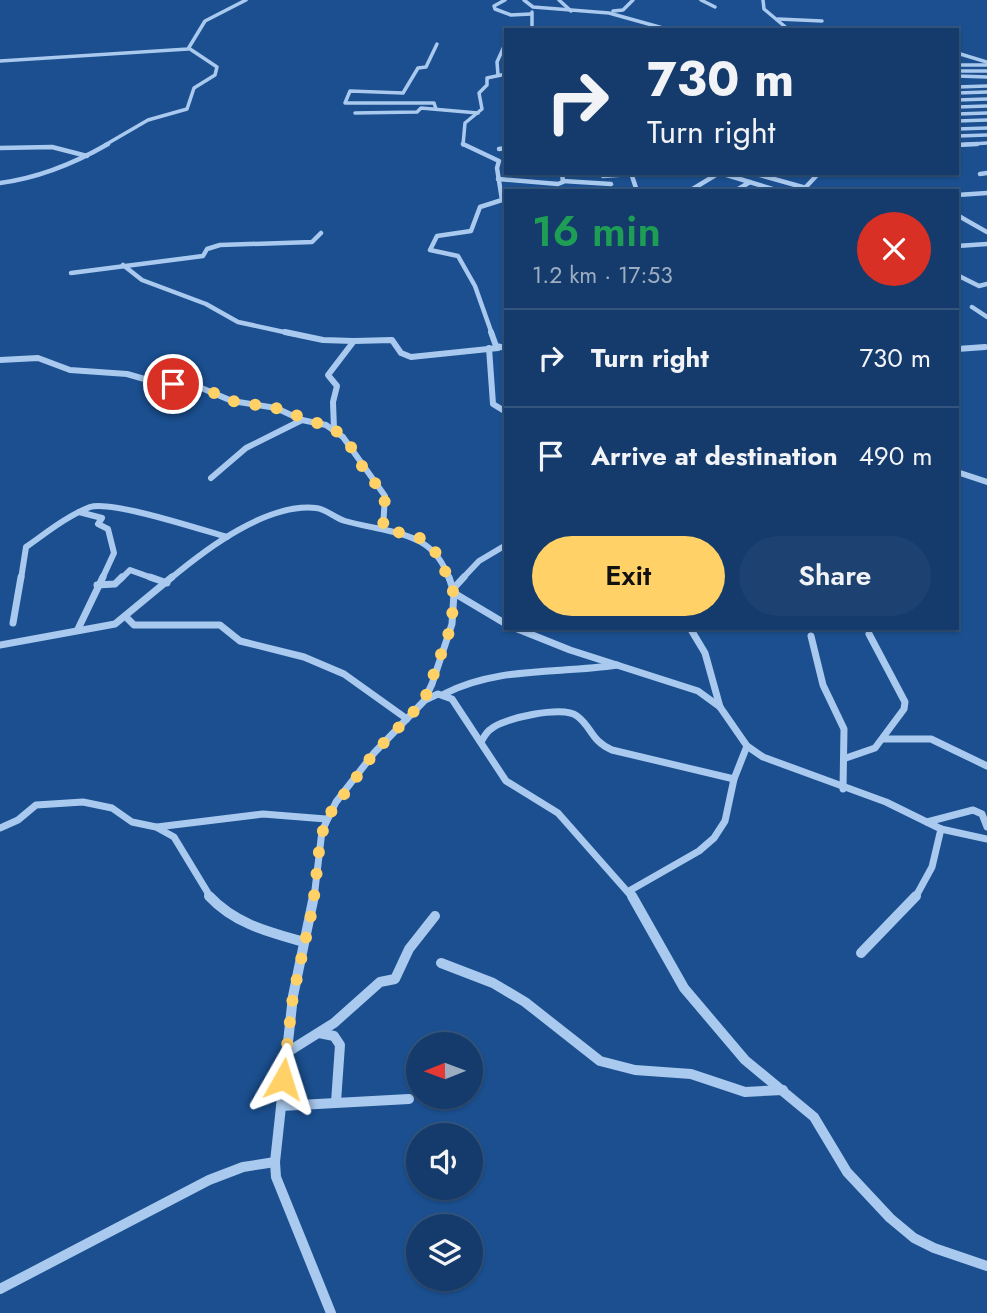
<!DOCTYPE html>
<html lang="en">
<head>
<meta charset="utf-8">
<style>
  body { margin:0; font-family:Jost,sans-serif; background:#1d4271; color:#f1f3f6; height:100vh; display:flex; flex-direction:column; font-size:26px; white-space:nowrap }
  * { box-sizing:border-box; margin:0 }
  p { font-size:23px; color:#9dadc1 }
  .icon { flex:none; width:38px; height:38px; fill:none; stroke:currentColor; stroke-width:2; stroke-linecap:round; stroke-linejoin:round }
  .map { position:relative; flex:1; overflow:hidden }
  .side { position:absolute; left:504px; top:189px; width:455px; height:441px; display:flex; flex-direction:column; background:#143b6b; border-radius:0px; box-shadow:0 2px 5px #0004,0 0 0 2px #33557e }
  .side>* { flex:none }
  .top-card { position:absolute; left:504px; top:28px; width:455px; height:147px; border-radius:0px; box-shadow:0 2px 5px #0004,0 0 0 2px #33557e; background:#143b6b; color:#f1f3f6; overflow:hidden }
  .needle { width:46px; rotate:269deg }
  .fabs { position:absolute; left:406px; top:1032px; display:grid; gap:14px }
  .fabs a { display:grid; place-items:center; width:77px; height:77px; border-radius:50%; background:#143b6b; box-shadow:0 2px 5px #0004,0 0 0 2px #33557e; font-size:35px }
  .pin { position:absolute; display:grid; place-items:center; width:60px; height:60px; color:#fff; margin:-30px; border:4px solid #fff; border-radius:50%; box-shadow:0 2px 7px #0007 }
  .me { position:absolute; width:77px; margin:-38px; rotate:6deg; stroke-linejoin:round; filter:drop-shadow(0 0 5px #0008) }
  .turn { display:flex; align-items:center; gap:24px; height:147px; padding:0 28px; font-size:32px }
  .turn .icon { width:91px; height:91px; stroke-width:2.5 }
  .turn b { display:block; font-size:49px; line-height:60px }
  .round { display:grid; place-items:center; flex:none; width:74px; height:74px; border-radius:37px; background:#1d4271 }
  .headline { display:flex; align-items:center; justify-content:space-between; height:119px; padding:0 28px }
  h1 { font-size:42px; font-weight:600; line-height:52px; color:#1e9e55 }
  .primary-button { display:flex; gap:14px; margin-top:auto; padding:14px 28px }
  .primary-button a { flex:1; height:80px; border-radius:42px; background:#ffd166; color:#111; font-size:28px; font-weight:600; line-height:80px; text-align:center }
  .primary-button a+a { background:#1d4271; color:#f1f3f6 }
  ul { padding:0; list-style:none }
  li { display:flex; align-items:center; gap:21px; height:98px; padding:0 28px; border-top:2px solid #33557e }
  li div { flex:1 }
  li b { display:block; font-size:26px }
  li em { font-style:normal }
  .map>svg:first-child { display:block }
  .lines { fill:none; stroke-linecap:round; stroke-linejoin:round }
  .street-far4 { stroke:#a9c9ee; stroke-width:3.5 }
  .street-far3 { stroke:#a9c9ee; stroke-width:4.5 }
  .street-far2 { stroke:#a9c9ee; stroke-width:6 }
  .street-far1 { stroke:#a9c9ee; stroke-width:7 }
  .street { stroke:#a9c9ee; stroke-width:10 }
  .route { stroke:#ffd166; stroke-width:12; stroke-dasharray:0 21.6 }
</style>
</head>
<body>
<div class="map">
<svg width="987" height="1313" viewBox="0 0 987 1313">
  <rect width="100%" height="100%" fill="#1b4f8f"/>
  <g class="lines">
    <g class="street-far4">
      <polyline points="505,0 494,6 495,9 511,15 531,14"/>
      <polyline points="524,0 533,7 609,13 670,30"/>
      <polyline points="559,0 571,11"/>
      <polyline points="701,0 715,7"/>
      <polyline points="763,0 764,9 789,30"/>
      <polyline points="613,11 623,10 633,0"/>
      <polyline points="532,12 532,30"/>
      <polyline points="778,19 822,21"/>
      <polyline points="957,53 987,62"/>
      <polyline points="0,61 188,49 205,21 246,0"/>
      <polyline points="957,65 987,65"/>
      <polyline points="957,71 987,71"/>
      <polyline points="498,75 497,62 506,42"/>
      <polyline points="957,76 987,77"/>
      <polyline points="957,87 987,86"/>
      <polyline points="957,93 987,92"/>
      <polyline points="957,100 987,99"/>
      <polyline points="957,107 987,106"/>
      <polyline points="436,109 434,103 345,103 350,91 403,93 418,68 426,67 437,44"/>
      <polyline points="355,113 417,112 421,108 478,113"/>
      <polyline points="957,114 987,113"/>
      <polyline points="957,121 987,120"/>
      <polyline points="957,129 987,128"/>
      <polyline points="957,136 987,135"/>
      <polyline points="105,145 148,120 187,109 194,88 215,75 217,67 190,49"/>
      <polyline points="463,145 465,123 482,109 479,93 487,85 487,78 506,74"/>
      <polyline points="957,145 987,143"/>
    </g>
    <g class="street-far3">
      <polyline points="463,144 499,161 497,168 502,200 480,207 471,231 437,236 430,250 458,256 475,286 492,334"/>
      <polyline points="957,145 977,144"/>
      <polyline points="0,148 52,147 87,156"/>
      <polyline points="499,149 506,148"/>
      <polyline points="631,173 637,191"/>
      <polyline points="720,173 779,191"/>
      <polyline points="753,173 806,188"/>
      <polyline points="980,174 987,173"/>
      <polyline points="603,176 631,174"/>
      <polyline points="498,179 558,184 563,182 562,173"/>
      <polyline points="563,181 611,184"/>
      <path d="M0,183C38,178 75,163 108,144"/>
      <polyline points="691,190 719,173"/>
      <polyline points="803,190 819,173"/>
      <polyline points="735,191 750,182"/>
      <polyline points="957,195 987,193"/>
      <polyline points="957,215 987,232"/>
      <polyline points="957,246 987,244"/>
      <polyline points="123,265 142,280 206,304 238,322 293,334"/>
      <polyline points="71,273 203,256 207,249 220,245 312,242 321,233"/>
      <polyline points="957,275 979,286 987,284"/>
      <polyline points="972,307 987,317"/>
    </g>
    <g class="street-far2">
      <polyline points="285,332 323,340 353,341"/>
      <polyline points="491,332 496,346 506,348"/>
      <polyline points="489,348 493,404 506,412"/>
      <polyline points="957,349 985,347"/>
      <polyline points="0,360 38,358 70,370 127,374 162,384 192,384 232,401 276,408 302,420 326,425 343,437 385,496 383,528"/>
      <polyline points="334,429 333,402 337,386 328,375 354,341 392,340 401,353 411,357 498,348"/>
      <polyline points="957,472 987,482"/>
      <polyline points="211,478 246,448 302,420"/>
      <polyline points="79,512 102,518 98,524 108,529 114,553 102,579"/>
      <path d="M21,579L26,547C46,533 67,516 90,507C111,500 202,530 227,537"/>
      <polyline points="121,579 130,570 155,579"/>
      <path d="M170,579C206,549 266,503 316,508C326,509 335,518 345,521C355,524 366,526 376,528C411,535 437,542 449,579"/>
      <polyline points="462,579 479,561 506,545"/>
    </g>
    <g class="street-far1">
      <polyline points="150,577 167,583"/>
      <polyline points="97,585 115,584 122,577"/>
      <polyline points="453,589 464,577"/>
      <polyline points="454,593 506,624"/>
      <polyline points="126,617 134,625 220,625 240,641 304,657 344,674 407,719"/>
      <polyline points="13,623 21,577"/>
      <polyline points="515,628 570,650 698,691 720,707 747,746 763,757 886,802 941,829 987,839"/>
      <polyline points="690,628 705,653 720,707"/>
      <polyline points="78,629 103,577"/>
      <polyline points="811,636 823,685 844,729 843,789"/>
      <polyline points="0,645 115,624 172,577"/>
      <path d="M444,694C498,666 559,674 617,665"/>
      <polyline points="425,700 438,694 452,699 506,781 558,813 633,898"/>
      <polyline points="884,739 931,739 987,766"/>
      <path d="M481,742C484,737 486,732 491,729C504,718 563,705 577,716C592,727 591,741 612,750L734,779"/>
      <polyline points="846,758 875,748 904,709 905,702 869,634"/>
      <polyline points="927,822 973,810 982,814 987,827"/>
      <polyline points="157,827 263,814 326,819"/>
      <polyline points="0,828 18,820 36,805 83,802 112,808 132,822 156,827 174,837 211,898"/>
      <polyline points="629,891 699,851 714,838 725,821 734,779 747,746"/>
      <polyline points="314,898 322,831 336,802 374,753 424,701 432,684 452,624 454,593 449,577"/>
      <polyline points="915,898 932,867 941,829"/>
    </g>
    <g class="street">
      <path d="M209,896C235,924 269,932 304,942"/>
      <polyline points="314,896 293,996 275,1162 276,1177 331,1313"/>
      <polyline points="632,896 684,988 745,1060 814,1117 847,1172 890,1218 914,1238 934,1248 987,1266"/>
      <polyline points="861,953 916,896"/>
      <polyline points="441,963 493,983 525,1002 600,1061 635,1070 691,1074 745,1092 783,1090"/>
      <polyline points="319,1033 334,1036 340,1045 336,1102"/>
      <polyline points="286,1053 334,1023 380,982 395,979 409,949 435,916"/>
      <polyline points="281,1106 409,1099"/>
      <polyline points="0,1289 209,1180 243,1167 275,1162"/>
    </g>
  </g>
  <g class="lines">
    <polyline class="route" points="173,384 192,383 232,401 276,408 334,429 348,442 362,466 385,496 383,528 423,539 438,555 453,589 452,624 424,701 374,753 326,819 320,842 313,906 293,996 283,1079"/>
  </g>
</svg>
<div class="fabs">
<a><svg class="needle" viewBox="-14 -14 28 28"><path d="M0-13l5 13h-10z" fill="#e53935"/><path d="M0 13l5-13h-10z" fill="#9dadc1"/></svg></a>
<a><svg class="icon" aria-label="sound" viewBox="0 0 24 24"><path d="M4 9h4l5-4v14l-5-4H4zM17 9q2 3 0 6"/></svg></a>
<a><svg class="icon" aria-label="layers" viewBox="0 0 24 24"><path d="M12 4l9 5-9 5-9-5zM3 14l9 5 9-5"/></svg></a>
</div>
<div class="pin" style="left:173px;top:384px;background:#d93025"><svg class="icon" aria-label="arrive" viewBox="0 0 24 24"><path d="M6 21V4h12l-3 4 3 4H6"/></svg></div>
<svg class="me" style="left:283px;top:1079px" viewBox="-20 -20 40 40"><path d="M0-17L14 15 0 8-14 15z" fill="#ffd166" stroke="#fff" stroke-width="4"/></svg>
<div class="top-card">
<div class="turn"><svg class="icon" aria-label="right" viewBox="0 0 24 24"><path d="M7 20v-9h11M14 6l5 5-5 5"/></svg><div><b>730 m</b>Turn right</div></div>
</div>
<section class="side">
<div class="headline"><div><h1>16 min</h1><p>1.2 km · 17:53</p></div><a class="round" style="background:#d93025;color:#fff"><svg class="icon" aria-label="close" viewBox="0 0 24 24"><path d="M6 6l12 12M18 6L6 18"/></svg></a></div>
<ul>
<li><svg class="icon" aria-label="right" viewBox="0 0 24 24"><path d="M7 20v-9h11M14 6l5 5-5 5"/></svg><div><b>Turn right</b></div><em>730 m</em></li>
<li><svg class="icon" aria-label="arrive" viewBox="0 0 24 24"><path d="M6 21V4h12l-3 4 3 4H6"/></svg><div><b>Arrive at destination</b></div><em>490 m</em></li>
</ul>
<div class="primary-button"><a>Exit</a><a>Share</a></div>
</section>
</div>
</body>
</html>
